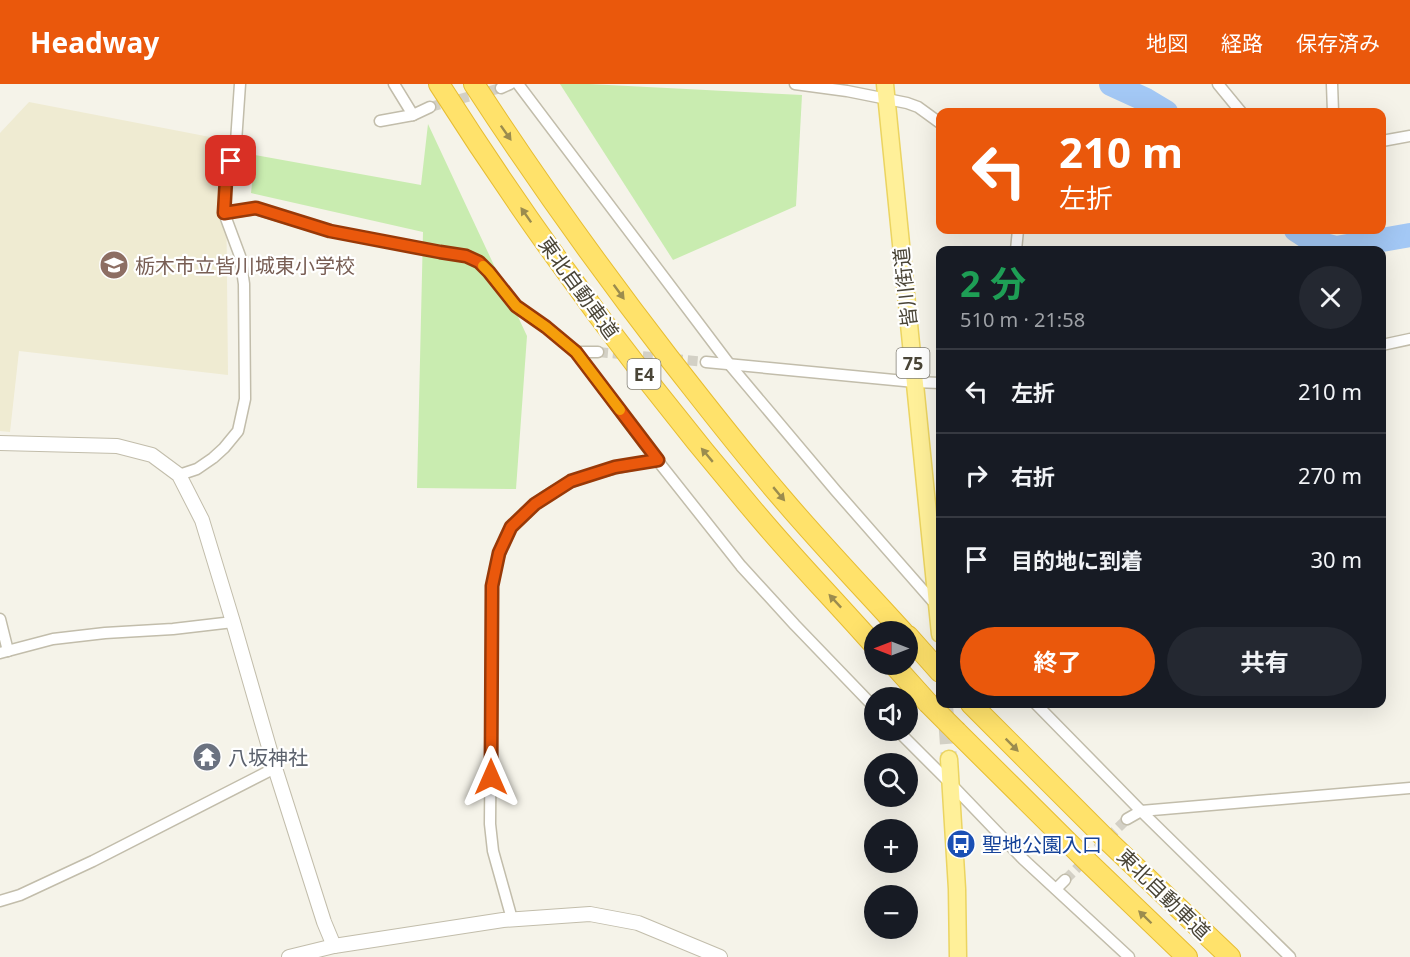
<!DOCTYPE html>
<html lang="ja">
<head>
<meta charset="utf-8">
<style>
  body { margin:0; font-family:"Noto Sans","Noto Sans JP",sans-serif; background:#242831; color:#f1f3f6; height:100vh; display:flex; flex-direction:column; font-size:22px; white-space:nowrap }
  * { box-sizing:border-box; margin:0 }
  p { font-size:20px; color:#9ea1a6 }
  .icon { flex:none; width:33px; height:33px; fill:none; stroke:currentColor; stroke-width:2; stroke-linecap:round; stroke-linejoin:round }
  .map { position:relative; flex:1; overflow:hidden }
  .side { position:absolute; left:936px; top:162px; width:450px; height:462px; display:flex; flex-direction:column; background:#171b24; border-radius:12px; box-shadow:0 6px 24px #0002 }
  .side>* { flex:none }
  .hud { position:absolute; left:936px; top:24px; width:450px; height:126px; border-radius:12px; box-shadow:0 6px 24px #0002; background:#ea580c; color:#fff; overflow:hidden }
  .needle { width:39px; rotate:270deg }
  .tools { position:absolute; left:864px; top:537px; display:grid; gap:12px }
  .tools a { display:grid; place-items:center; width:54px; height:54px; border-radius:50%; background:#171b24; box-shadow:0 6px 24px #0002; font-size:30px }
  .pin { position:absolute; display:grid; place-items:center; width:51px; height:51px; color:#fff; margin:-26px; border-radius:12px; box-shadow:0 3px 9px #0006 }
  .me { position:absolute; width:66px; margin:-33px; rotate:0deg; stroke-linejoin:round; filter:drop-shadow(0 0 4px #0008) }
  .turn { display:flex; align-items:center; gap:21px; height:126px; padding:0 24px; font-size:27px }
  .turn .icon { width:78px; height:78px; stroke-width:2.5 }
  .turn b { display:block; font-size:42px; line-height:51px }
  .round { display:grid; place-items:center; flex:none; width:63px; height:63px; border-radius:32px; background:#242831 }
  .overview { display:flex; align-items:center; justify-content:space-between; height:102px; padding:0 24px }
  h1 { font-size:36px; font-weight:700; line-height:45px; color:#1e9e55 }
  .primary-button { display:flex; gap:12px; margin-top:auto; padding:12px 24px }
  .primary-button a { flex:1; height:69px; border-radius:36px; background:#ea580c; color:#fff; font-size:24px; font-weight:700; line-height:69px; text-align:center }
  .primary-button a+a { background:#242831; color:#f1f3f6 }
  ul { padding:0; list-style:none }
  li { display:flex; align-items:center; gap:18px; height:84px; padding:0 24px; border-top:2px solid #363941 }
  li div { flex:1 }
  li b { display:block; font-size:22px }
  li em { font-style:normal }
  header { display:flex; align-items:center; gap:36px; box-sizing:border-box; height:84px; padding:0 30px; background:#ea580c; color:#fff }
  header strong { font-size:28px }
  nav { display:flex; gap:33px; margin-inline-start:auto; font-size:21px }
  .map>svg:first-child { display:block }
  .education { fill:#efebd2 }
  .green { fill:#c9ecb0 }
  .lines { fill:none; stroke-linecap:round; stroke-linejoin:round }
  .river { stroke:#a3c8f5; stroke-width:24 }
  .minor-tunnel { stroke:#d3d0c5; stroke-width:10; stroke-dasharray:10 5; stroke-linecap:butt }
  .primary-tunnel { stroke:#d3d0c5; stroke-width:16; stroke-dasharray:16 8; stroke-linecap:butt }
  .minor-casing { stroke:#c2bdab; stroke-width:13 }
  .tertiary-casing { stroke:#c2bdab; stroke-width:16 }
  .primary-casing { stroke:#ebd461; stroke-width:19 }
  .motorway-casing { stroke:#e7bd32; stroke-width:22 }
  .minor { stroke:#fff; stroke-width:10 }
  .tertiary { stroke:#fff; stroke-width:14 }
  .primary { stroke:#fff099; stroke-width:16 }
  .motorway { stroke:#ffe26b; stroke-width:20 }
  .motorway-bridge-casing { stroke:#e7bd32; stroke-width:22; stroke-linecap:butt }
  .motorway-bridge { stroke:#ffe26b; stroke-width:20 }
  .oneway { fill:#9b8c4e }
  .route-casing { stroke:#983908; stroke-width:15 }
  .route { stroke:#ea580c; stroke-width:10 }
  .slow { stroke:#f59e0b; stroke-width:10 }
  .labels { text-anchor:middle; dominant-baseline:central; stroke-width:4.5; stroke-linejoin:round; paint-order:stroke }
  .shield { fill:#fff; stroke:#807d73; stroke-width:1.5 }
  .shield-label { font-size:18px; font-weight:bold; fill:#4a4537 }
  .education-label { font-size:20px; fill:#785e54; stroke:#fff; text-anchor:start }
  .street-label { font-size:20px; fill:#4a4537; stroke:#fff }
  .worship-label { font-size:20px; fill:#5b616d; stroke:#fff; text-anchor:start }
  .transit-label { font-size:20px; fill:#164399; stroke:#fff; text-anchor:start }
</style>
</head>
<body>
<header>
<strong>Headway</strong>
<nav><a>地図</a><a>経路</a><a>保存済み</a></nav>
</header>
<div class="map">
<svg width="1410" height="873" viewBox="0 0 1410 873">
  <rect width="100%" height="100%" fill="#f5f3e9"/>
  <polygon class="education" points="29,18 236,58 226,95 228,291 19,267 10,348 0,347 0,49"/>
  <g class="green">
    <polygon points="560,0 589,0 802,11 796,122 673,176"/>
    <polygon points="428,40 527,252 516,405 417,404 423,148 251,109 255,71 421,101"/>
  </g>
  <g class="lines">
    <g class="river">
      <polyline points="1111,0 1146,16 1166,28"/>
      <polyline points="1296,146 1316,159 1336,164 1410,151"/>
    </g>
    <g class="minor-tunnel">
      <polyline points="430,23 501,4"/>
      <polyline points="598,268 706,278"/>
      <polyline points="1065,796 1127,735"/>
    </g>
    <polyline class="primary-tunnel" points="945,620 949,675"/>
    <g class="minor-casing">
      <g id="minor">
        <polyline points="394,0 413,31 430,23"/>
        <polyline points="518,0 730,281 836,407 936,521"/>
        <polyline points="795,0 847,7 907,19 918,23 940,39"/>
        <polyline points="1218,0 1241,28"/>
        <polyline points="1332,0 1333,28"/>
        <polyline points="501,4 510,0"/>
        <polyline points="380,37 413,31"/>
        <polyline points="1382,57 1410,52"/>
        <polyline points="224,129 256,125 330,147 440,168 467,172 479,178 489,188 516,222 546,243 576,268 646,362 741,482 795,541 874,623"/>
        <polyline points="1016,166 1018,146"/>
        <polyline points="1382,261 1410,255"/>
        <polyline points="576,268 598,268"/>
        <polyline points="706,278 915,298 940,299"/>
        <polyline points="179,391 197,385 213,374 224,364 238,347 245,315 244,200 240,172 224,129 226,95 236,58 240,0"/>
        <polyline points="0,535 8,567"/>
        <polyline points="0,569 53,555 105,549 173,545 233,538"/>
        <polyline points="1036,620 1141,727 1290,873"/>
        <polyline points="897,646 951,700 1023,775 1129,873"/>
        <polyline points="1127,735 1141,727 1410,704"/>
        <polyline points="1056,805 1065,796"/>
        <polyline points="0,817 20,811 93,777 275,684"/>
        <path d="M512,835L493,767L490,740L492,502C496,482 500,463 510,445C514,439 521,434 526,428C562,393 610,384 658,376"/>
      </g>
    </g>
    <g class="tertiary-casing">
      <g id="tertiary">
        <polyline points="0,359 117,362 152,371 179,391 202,436 233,538 275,684 324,838 334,862"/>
        <polyline points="289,873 334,862 503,836 590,830 638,839 720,873"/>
      </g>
    </g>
    <g class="primary-casing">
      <g id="primary">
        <polyline points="885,0 940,550"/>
        <polyline points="949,675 957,805 958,873"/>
      </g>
    </g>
    <g class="motorway-casing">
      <g id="motorway">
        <path d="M439,0C535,151 642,296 759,433C796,477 836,518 874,561"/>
        <path d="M474,0C535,94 601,186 669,274C706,321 742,368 781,413C820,459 862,503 903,548"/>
        <polyline points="908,552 940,588"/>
        <polyline points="893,580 928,619"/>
        <polyline points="971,620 1108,757 1230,873"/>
        <polyline points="957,648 1088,778 1187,873"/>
      </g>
    </g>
    <use href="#minor" class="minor"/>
    <use href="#tertiary" class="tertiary"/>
    <use href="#primary" class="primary"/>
    <use href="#motorway" class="motorway"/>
    <g class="motorway-bridge-casing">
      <polyline id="motorway-bridge" points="928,619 957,648"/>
    </g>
    <use href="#motorway-bridge" class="motorway-bridge"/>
  </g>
  <defs><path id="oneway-solid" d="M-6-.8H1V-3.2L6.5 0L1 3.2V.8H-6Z" transform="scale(1.5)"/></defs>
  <g class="oneway">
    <use href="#oneway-solid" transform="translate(506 49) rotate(55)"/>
    <use href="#oneway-solid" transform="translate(526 131) rotate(-125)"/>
    <use href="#oneway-solid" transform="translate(619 208) rotate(54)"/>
    <use href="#oneway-solid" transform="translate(707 371) rotate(-130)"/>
    <use href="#oneway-solid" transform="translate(779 410) rotate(50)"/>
    <use href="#oneway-solid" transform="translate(835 517) rotate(-133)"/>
    <use href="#oneway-solid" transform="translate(1012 661) rotate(45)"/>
    <use href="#oneway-solid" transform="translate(1145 833) rotate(-136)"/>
  </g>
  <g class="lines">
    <g class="route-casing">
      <polyline id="route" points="231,77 226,95 224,129 256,124 330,147 440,168 466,172 479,178 489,188 516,222 546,243 576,268 658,376 615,383 571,397 535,420 511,443 499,469 492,502 491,693"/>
    </g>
    <use href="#route" class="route"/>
    <polyline class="slow" points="483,182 489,188 516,222 546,243 576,268 620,326"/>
  </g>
  <defs>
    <g id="school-disc" transform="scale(1.5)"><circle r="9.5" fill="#8d6e63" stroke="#fff"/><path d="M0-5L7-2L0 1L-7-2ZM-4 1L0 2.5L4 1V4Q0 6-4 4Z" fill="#fff"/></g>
    <g id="temple-disc" transform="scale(1.5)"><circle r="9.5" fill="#6b7280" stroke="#fff"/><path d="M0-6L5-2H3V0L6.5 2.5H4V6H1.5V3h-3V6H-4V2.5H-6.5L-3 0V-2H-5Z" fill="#fff"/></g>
    <g id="bus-disc" transform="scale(1.5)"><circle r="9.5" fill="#1a4fb4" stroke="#fff"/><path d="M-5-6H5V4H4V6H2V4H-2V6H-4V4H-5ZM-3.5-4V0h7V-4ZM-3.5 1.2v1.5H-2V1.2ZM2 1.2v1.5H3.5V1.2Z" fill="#fff"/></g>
  </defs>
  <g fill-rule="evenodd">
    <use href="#school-disc" x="114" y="181"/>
    <use href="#temple-disc" x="207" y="673"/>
    <use href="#bus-disc" x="961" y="760"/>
  </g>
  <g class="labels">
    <g class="shield">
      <rect x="896.5" y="264" width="33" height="30" rx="4.5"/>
      <rect x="627.5" y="275" width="33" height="30" rx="4.5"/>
    </g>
    <g class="shield-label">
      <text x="913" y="279">75</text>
      <text x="644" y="290">E4</text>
    </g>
    <g class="education-label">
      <text x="135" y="181">栃木市立皆川城東小学校</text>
    </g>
    <g class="street-label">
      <text transform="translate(905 203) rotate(-96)">皆川街道</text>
      <text transform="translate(579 204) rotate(54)">東北自動車道</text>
      <text transform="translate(1164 810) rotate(44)">東北自動車道</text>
    </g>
    <g class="worship-label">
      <text x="228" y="673">八坂神社</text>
    </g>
    <g class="transit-label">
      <text x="982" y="760">聖地公園入口</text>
    </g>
  </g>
</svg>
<div class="tools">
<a><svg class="needle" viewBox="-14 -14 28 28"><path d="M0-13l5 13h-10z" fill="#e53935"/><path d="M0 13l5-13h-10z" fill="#9ea1a6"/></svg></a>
<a><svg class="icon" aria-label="sound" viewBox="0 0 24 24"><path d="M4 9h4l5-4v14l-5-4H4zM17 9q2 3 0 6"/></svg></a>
<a><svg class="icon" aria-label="search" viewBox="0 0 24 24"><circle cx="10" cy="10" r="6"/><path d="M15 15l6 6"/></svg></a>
<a>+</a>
<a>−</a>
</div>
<div class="pin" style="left:231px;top:77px;background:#d93025"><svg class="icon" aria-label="arrive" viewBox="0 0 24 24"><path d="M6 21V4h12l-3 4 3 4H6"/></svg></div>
<svg class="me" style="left:491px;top:693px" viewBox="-20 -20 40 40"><path d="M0-17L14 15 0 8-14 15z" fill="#ea580c" stroke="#fff" stroke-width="4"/></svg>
<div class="hud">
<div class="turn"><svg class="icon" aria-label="left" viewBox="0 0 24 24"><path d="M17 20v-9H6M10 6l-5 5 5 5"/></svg><div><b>210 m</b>左折</div></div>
</div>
<section class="side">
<div class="overview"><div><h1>2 分</h1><p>510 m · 21:58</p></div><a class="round"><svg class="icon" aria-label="close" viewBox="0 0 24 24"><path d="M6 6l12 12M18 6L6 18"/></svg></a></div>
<ul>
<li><svg class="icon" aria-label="left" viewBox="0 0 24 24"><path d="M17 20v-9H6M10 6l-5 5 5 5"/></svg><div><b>左折</b></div><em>210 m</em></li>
<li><svg class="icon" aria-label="right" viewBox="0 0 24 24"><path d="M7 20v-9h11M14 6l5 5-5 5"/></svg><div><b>右折</b></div><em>270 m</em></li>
<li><svg class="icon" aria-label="arrive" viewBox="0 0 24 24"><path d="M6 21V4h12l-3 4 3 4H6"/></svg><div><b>目的地に到着</b></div><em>30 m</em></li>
</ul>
<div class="primary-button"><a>終了</a><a>共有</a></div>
</section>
</div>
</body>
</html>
